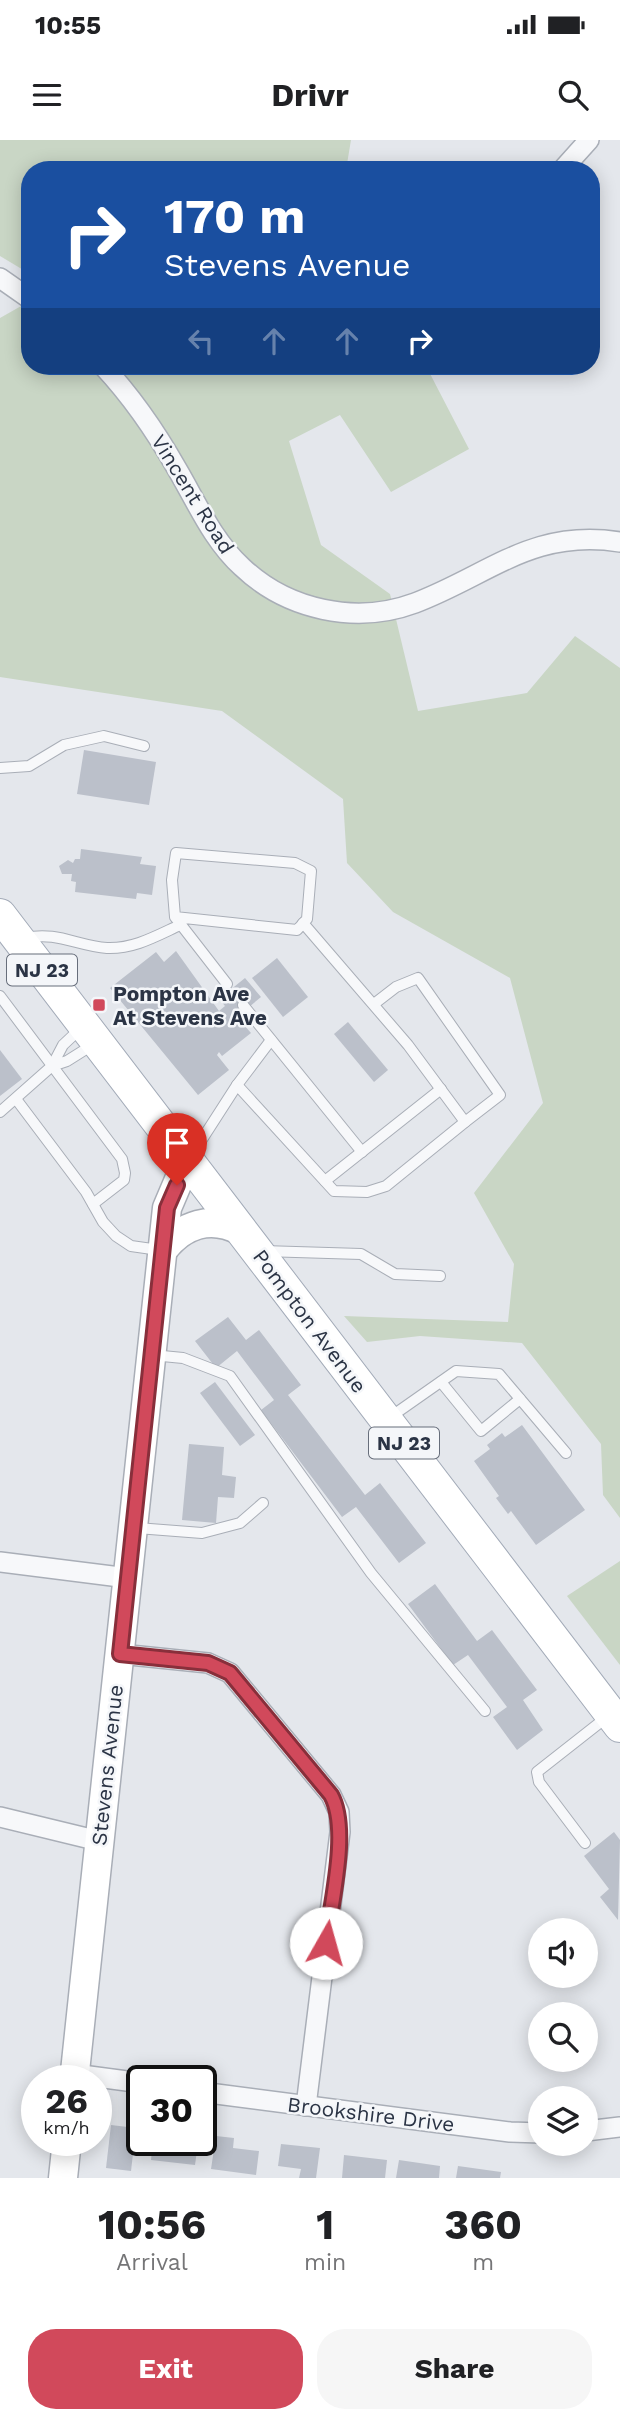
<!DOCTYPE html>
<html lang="en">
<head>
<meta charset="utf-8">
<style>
  body { margin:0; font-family:"Work Sans",sans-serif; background:#f6f6f6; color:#202124; height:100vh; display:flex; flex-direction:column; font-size:26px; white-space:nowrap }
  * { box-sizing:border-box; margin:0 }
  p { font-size:23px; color:#757577 }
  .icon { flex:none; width:38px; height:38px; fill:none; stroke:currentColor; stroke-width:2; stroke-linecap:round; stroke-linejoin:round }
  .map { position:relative; height:2038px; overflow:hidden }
  .side { display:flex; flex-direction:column; background:#fff; flex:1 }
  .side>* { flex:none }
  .guide { position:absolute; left:21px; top:21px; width:579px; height:214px; border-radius:28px; box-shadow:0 4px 18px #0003; background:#1a4fa0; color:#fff; overflow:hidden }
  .fabs { position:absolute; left:528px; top:1778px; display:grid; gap:14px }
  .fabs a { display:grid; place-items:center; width:70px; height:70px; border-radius:50%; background:#fff; box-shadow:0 4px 18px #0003; font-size:35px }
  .speed { position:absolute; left:21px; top:1925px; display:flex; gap:14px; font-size:35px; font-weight:700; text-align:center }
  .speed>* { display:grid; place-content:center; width:91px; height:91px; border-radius:50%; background:#fff; box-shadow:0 4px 18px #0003; line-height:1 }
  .speed small { font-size:18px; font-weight:400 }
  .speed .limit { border:4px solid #111; border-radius:10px; background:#fff; color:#111 }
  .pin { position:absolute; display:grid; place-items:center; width:60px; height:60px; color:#fff; margin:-72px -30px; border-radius:50% 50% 50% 0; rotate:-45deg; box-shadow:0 0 7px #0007 }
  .pin .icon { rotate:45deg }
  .me { position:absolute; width:77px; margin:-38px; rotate:7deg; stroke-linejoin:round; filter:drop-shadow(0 0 5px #0008) }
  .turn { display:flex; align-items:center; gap:24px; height:147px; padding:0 28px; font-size:32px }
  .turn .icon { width:91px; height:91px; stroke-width:2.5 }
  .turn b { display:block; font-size:49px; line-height:60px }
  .lanes { display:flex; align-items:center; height:66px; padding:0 28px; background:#0003; justify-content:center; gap:35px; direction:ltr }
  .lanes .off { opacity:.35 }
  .eta { display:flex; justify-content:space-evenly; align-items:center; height:119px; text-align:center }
  .eta b { font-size:42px; font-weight:700; line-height:49px }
  .primary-button { display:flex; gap:14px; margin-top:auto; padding:14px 28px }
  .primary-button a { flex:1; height:80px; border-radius:28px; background:#d1495b; color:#fff; font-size:28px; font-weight:700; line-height:80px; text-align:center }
  .primary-button a+a { background:#f6f6f6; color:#202124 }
  .status { display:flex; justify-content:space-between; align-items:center; height:49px; padding:0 35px; background:#fff; direction:ltr }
  .status svg { height:19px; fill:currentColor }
  header { display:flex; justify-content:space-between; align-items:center; height:91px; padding:0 28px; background:#fff; font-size:32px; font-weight:700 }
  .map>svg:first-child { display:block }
  .green { fill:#c9d6c5 }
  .building { fill:#bbc0ca }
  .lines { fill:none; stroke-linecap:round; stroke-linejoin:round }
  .lane-casing { stroke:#a9aeb7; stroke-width:12 }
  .street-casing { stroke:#a9aeb7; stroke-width:22 }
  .secondary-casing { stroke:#a9aeb7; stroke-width:31 }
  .primary-casing { stroke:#a3abb8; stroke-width:34 }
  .lane { stroke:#f7f8fa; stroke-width:10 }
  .street { stroke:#f7f8fa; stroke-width:19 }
  .secondary { stroke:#fff; stroke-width:28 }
  .primary { stroke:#fff; stroke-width:32 }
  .route-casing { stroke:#882f3b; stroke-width:18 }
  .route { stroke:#d1495b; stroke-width:12 }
  .poi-dot { fill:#d1495b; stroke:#f4f6f9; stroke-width:2.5 }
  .labels { text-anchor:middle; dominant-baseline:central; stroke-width:5; stroke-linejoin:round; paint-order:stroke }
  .shield { fill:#f4f6f9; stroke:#676e7b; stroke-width:2 }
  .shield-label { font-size:19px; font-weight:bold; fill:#2b3445 }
  .street-label { font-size:21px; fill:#2b3445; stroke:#f4f6f9 }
  .poi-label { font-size:21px; font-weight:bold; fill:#2b3445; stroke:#f4f6f9; text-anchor:start }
</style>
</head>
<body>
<div class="status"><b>10:55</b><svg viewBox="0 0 49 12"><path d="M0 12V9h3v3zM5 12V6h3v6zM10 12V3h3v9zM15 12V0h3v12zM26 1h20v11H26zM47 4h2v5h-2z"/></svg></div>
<header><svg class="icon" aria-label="menu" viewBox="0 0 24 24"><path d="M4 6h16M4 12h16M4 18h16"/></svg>Drivr<svg class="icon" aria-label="search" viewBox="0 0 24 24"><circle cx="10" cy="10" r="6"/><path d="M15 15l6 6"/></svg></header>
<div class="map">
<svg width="620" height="2038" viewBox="0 0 620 2038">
  <rect width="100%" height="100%" fill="#e4e7ec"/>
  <g class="green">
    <polygon points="0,0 351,0 346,30 30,30 30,134 0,116"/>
    <polygon points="30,161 30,226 426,226 469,309 391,352 340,275 289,301 321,405 390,454 418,571 527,553 575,496 620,528 620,1378 603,1355 601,1304 522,1203 420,1196 367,1202 344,1176 508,1182 514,1124 474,1053 543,963 510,838 393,772 347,723 343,659 222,571 0,537 0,178"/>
    <polygon points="620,1421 620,1525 567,1456"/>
  </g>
  <g class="building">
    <polygon points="84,610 156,622 149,665 77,654"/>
    <polygon points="81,709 142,717 140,724 156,726 152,755 137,753 136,759 75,752 76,742 71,741 72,734 62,734 59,726 68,720 73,723 75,719 80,719"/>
    <polygon points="176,811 219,871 225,866 219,859 245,838 261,857 237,877 251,893 222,916 219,912 217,915 229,930 198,955 110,848 156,812 164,822"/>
    <polygon points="277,818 308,857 283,877 252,838"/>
    <polygon points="348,882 388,930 374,942 334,894"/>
    <polygon points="0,910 22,939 0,956"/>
    <polygon points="228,1177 246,1200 259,1190 301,1245 288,1255 365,1355 380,1343 426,1403 399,1423 356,1367 342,1377 261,1270 274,1260 237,1211 216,1228 195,1201"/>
    <polygon points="215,1242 255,1295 240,1306 200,1253"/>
    <polygon points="522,1285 585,1370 536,1405 511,1371 508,1374 496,1358 499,1356 474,1321 490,1309 487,1305 502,1293 505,1297"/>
    <polygon points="189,1304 224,1307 222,1335 236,1337 234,1358 218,1357 216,1383 182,1380"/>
    <polygon points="435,1444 477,1501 492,1490 537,1550 523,1560 543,1590 517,1610 493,1577 507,1567 468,1515 453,1525 408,1464"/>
    <polygon points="614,1692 620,1700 618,1780 600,1757 609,1749 584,1716"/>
    <polygon points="111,1985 136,1988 131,2031 106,2028"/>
    <polygon points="216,1996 234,1998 233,2008 259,2011 256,2035 211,2029"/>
    <polygon points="153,2000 198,2003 195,2025 151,2020"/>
    <polygon points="281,2004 320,2008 316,2038 299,2038 301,2029 278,2026"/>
    <polygon points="344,2015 387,2020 385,2038 342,2038"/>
    <polygon points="399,2020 440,2026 439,2038 396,2038"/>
    <polygon points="458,2026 501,2032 500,2038 456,2038"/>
  </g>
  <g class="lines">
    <g class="lane-casing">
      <g id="lane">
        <polyline points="0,628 29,626 64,605 104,596 144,606"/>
        <polyline points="175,777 297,790 307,779 311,731 295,723 176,713 172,740 175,777 227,844"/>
        <path d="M26,798C56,791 78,806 107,808C134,809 156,796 180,785"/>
        <polyline points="0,856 122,1019 125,1033 124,1040 93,1064"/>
        <polyline points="374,864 396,847 418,838 500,955 465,982"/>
        <polyline points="243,865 362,1012"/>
        <polyline points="81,888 63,905 52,926 67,921 94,904"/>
        <polyline points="237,945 334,1051 367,1052 386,1046 465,982 408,905 303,783"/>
        <polyline points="16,959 86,1052 103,1082 116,1096 131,1106 159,1110"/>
        <polyline points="0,972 52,926"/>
        <polyline points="190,1018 237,945 271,900"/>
        <polyline points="325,1041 441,949"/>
        <polyline points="263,1111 361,1114 395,1134 440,1136"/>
        <polyline points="152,1215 183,1218 230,1236 371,1433 485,1571"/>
        <polyline points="441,1242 481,1291 520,1259"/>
        <polyline points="389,1278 456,1231 499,1234 566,1313"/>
        <polyline points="137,1388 202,1393 240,1383 263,1363"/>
        <polyline points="585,1703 539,1642 537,1632 607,1577"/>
      </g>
    </g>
    <g class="street-casing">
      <g id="street">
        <polyline points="562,30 589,0"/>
        <polyline points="0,138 30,159"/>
        <path d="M103,226C132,257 156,292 177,329C197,363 213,401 242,427C287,470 356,485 415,463C489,435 533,388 620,402"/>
        <polyline points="0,1422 128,1438"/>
        <polyline points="120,1514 208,1523 230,1533 331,1655 339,1672 340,1692 306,1966"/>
        <polyline points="0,1677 99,1701"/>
        <polyline points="74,1934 142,1943"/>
        <polyline points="201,1952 510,1992 541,1993"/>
        <polyline points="586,1991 620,1987"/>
      </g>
    </g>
    <g class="secondary-casing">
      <g id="secondary">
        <path d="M163,1110C183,1084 211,1075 241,1091"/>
        <polyline points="74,1941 167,1068 187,1021"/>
        <polyline points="63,2038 67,2000"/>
      </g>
    </g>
    <g class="primary-casing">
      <polyline id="primary" points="0,775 620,1586"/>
    </g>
    <use href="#lane" class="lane"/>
    <use href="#street" class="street"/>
    <use href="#secondary" class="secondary"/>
    <use href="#primary" class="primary"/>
  </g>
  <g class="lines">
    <g class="route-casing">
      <path id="route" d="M177,1045L167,1068L120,1514L208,1523L230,1533L331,1655C350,1689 331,1763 326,1803"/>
    </g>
    <use href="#route" class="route"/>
  </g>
  <rect class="poi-dot" x="92" y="858" width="14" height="14" rx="3.5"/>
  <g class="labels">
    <g class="shield">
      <rect x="7" y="814.5" width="70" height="31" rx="5"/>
      <rect x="369" y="1287.5" width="70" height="31" rx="5"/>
    </g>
    <g class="shield-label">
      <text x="42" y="830">NJ 23</text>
      <text x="404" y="1303">NJ 23</text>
    </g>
    <g class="street-label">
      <text transform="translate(193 354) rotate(58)">Vincent Road</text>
      <text transform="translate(310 1181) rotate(53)">Pompton Avenue</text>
      <text transform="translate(107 1625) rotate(-84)">Stevens Avenue</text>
      <text transform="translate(371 1974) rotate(7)">Brookshire Drive</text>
    </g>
    <g class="poi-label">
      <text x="113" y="853">Pompton Ave<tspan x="113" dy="24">At Stevens Ave</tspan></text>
    </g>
  </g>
</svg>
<div class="fabs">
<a><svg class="icon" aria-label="sound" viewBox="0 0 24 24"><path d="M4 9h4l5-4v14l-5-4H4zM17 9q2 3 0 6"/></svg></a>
<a><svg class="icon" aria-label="search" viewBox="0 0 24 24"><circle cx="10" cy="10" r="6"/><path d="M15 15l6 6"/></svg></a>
<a><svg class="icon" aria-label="layers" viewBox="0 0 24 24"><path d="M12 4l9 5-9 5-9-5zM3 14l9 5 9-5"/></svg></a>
</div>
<div class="speed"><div>26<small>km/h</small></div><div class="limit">30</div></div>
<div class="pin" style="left:177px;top:1045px;background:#d93025"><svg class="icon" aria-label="arrive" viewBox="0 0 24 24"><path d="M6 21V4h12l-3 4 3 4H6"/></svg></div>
<svg class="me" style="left:326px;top:1803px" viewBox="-20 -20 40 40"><circle r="19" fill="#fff"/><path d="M0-13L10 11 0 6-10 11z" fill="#d1495b"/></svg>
<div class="guide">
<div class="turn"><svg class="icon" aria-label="right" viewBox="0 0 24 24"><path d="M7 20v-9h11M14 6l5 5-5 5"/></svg><div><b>170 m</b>Stevens Avenue</div></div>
<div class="lanes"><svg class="icon off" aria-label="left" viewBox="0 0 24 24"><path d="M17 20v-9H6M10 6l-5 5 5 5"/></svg><svg class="icon off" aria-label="ahead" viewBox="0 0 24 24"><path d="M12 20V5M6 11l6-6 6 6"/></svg><svg class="icon off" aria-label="ahead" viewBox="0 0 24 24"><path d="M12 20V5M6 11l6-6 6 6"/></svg><svg class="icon" aria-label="right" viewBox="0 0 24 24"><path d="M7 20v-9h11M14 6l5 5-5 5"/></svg></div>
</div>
</div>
<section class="side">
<div class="eta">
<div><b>10:56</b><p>Arrival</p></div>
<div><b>1</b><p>min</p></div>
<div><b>360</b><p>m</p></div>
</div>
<div class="primary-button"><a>Exit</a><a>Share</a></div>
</section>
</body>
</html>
